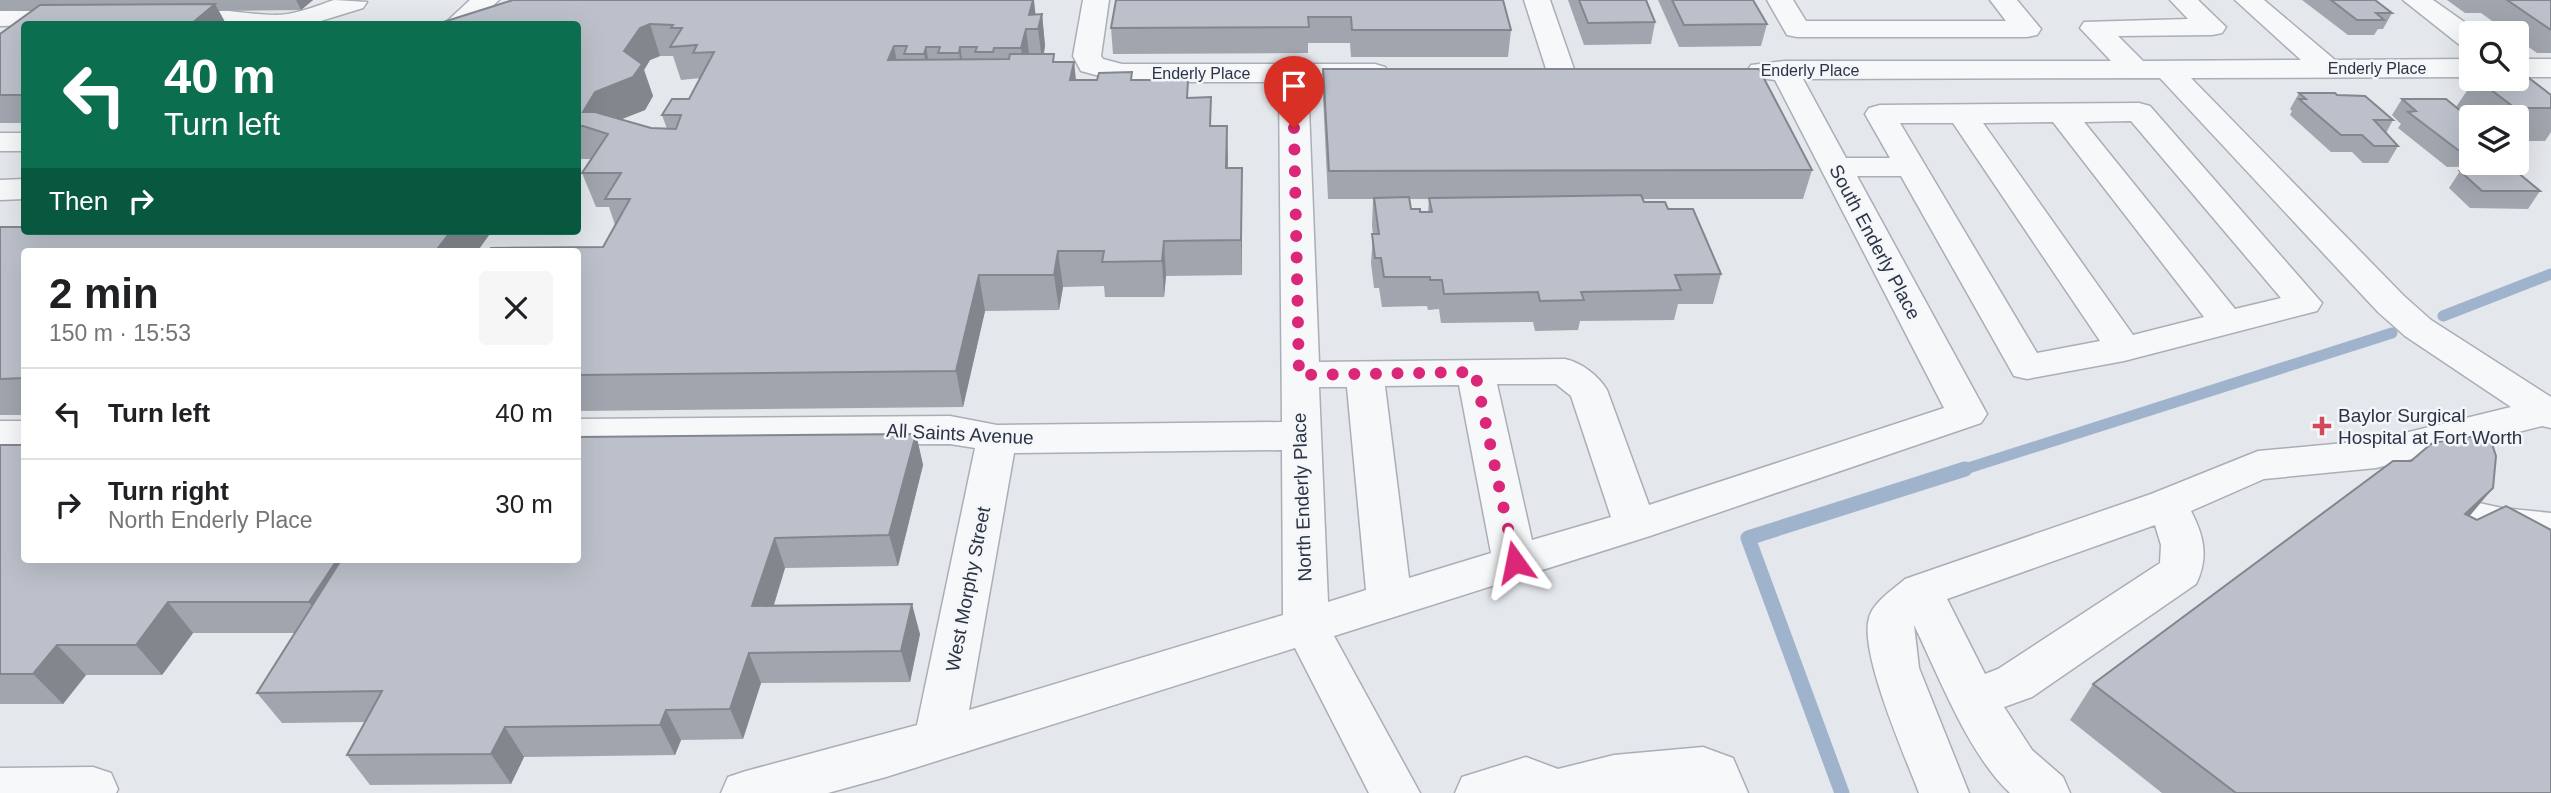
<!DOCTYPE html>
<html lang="en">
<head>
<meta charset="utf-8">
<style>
  body { margin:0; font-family:Helvetica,sans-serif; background:#f6f6f6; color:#202124; height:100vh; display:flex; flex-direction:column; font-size:26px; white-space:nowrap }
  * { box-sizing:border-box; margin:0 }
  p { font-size:23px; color:#757577 }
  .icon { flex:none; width:38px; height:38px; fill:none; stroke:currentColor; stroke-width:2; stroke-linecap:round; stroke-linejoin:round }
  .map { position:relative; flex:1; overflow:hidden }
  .panel { position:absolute; left:21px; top:248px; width:560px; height:315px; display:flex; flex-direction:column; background:#fff; border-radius:7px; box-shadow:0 7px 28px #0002 }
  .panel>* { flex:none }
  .guide { position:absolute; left:21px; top:21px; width:560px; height:214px; border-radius:7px; box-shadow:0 7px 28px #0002; background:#0b6e4f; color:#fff; overflow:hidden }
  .buttons { position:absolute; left:2459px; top:21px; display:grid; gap:14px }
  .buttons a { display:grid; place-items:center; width:70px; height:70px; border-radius:7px; background:#fff; box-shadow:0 7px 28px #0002; font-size:35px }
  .pin { position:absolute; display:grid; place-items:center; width:60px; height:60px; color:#fff; margin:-72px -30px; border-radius:50% 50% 50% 0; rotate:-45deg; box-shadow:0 0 7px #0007 }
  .pin .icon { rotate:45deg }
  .me { position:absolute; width:77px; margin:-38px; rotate:348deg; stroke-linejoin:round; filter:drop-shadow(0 0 5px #0008) }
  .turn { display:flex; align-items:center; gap:24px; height:147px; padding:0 28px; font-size:32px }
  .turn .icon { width:91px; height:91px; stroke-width:2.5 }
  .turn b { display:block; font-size:49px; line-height:60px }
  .then { display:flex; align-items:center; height:66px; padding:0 28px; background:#0003; gap:14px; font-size:26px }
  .round { display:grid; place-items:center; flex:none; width:74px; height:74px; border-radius:7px; background:#f6f6f6 }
  .headline { display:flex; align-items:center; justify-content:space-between; height:119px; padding:0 28px }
  h1 { font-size:42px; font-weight:700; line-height:52px }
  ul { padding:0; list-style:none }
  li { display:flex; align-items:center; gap:21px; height:91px; padding:0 28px; border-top:2px solid #e0e0e0 }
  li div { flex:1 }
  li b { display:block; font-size:26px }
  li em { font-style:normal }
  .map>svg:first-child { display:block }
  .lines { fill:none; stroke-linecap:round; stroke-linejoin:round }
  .stream-far1 { stroke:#9fb4cc; stroke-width:11 }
  .stream { stroke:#9fb4cc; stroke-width:15 }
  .minor-casing { stroke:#a9aeb7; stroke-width:3 }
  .minor { fill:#f7f8fa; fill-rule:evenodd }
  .wall { fill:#a1a5ae; fill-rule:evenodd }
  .shaded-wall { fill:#83868d }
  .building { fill:#bbc0ca; stroke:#83868d; stroke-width:2; fill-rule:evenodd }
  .route { stroke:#db2777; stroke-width:12; stroke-dasharray:0 21.6 }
  .poi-dot { fill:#d1495b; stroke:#f4f6f9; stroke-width:2.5 }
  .labels { text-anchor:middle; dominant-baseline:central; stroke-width:5; stroke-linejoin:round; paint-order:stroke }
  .far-street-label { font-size:16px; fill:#2b3445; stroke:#f4f6f9 }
  .street-label { font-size:19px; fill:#2b3445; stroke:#f4f6f9 }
  .poi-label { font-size:19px; fill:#2b3445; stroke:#f4f6f9; text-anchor:start }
</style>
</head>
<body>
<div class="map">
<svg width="2551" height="793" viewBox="0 0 2551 793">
  <rect width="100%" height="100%" fill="#e4e7ec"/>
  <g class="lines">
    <g class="stream-far1">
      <polyline points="2443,316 2551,274"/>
      <polyline points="1959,471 2392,333"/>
    </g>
    <polyline class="stream" points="1842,793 1748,538 1965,469"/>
    <g class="minor-casing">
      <g id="minor">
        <path d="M334,0L367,2L363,8L311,24H168L160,23L157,17L160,11C199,2 237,15 276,15C295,15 316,6 334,0Z"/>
        <polygon points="470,0 499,0 473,24 444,24"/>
        <path d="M1083,0H1109L1101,56L1103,59L1122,64H1375L1385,67L1389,73L1385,79L1375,82H1308L1319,362L1565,359C1582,363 1598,375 1607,390L1649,505L1944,408L1775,80L1751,77L1747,71L1751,65L1784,61H2111L2080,28L2084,22L2188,19L2170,0H2198L2226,27L2222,33L2212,35L2118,36L2143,61L2301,60L2235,0H2264L2335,60L2471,59V77L2191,78L2404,296L2431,320L2551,397V428L2542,426L2376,468L2264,479L2191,511C2204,536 2209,558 2196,584L2032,697L2004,707L2032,750L2063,777L2070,793H2010C1968,754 1939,676 1914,625L1919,668L1969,793H1919C1905,756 1859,653 1869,618C1873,602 1894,589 1905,579L2151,494L2258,451L2376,440L2511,407L2405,336L2378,312L2160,78L1803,79L1846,158H1890L1865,114L1869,108L1880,105L2139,103L2150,106L2322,303L2317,311L2124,361L2027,379L2014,376L1901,176H1857L1987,414L1981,423L1650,536L1334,636L1420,793H1369L1295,648L886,777L828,793H721L728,777L746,771L917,725L975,448L950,444L578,446V419L950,416L997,425L1282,422L1279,82H1122L1081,71L1073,56ZM2131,121L2281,298L2235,309L2084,122ZM2053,122L2204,317L2133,335L1983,123ZM1900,123H1953L2100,341L2037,353ZM1497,384H1556L1571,396L1611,517L1532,540ZM1459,385L1491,553L1409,578L1385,386ZM1319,387H1347L1366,590L1328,602ZM1282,450L1283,615L969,710L1014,453ZM2155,525L2161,545L2160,563L1998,669L1985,674L1947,599Z"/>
        <polygon points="1524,0 1550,0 1575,72 1571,78 1561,81 1551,78 1547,72"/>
        <polygon points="1767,0 1793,0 1806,21 2006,21 1990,0 2017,0 2041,29 2037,35 2027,37 1797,37 1787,35"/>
        <polygon points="2403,0 2433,0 2480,33 2471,33 2471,48 2461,46"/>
        <polygon points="0,10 75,10 85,12 88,18 81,24 0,26"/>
        <rect x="2516" y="59" width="35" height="18"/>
        <rect x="0" y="133" width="24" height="18"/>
        <polygon points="24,179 24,199 0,200 0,180"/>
        <rect x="0" y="421" width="24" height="28"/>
        <polygon points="2465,500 2502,508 2551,513 2551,545 2502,540 2450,526 2444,515 2450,504"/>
        <polygon points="1703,747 1733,758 1748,793 1455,793 1462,777 1526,757 1558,769 1614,755"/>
        <polygon points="93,767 111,773 118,789 116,793 0,793 0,768"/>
      </g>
    </g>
    <use href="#minor" class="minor"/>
  </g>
  <g class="wall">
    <polygon points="0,0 313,0 301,10 219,11 226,24 24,24 24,123 0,123 0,34 32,11 0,11"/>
    <polygon points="1503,0 1511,30 1508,57 1351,57 1350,43 1308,43 1308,53 1113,54 1111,28"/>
    <polygon points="1568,0 1646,0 1655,22 1651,44 1584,45"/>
    <polygon points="1658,0 1753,0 1767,24 1761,46 1679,47"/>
    <polygon points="2302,0 2375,0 2392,13 2383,29 2378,29 2374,35 2348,35"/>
    <polygon points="2447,0 2551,0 2551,53 2537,53 2516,38 2516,33 2509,33 2481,13 2465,13"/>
    <path d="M1042,14L1045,46L1044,54L1055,62H1074L1076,80H1097L1132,72V80L1189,98L1212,126L1227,168L1242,202V275L1166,276L1164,297H1105L1104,286L1063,287L1059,310L985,311L963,407L578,411V252L603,247L615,225L609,207H596L582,173L591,159H578V24ZM660,56H673L681,80L701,78L689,99L662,115L667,129L651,128L621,119L645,110L653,96L644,70L650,60Z"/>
    <path d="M1323,69L1812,170L1803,199H1643L1644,202L1668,209L1721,274L1713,304H1678L1674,320L1580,321L1578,330L1535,331L1533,322L1441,323L1439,309L1428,310L1427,306L1382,307L1379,288H1374L1371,263L1373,234L1372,226L1373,199H1328L1323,97ZM1409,199H1429L1428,212H1420L1411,209Z"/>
    <polygon points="2475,79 2516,79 2551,95 2551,132 2545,141 2516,141 2516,117 2471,117 2471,163 2500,163 2497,166 2447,167 2398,128 2401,124 2392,115 2402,99 2456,107"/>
    <polygon points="2299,93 2337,95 2393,120 2386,133 2398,146 2388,163 2363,163 2352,152 2331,152 2290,115 2292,111 2290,109"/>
    <polygon points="2460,171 2540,191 2528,209 2470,208 2449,188"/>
    <polygon points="0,227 24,252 24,415 0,415"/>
    <polygon points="916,434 923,465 898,566 785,568 774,605 920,634 910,682 761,683 743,739 681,740 675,755 524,757 511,784 370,785 347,755 365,722 282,723 257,693 295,633 193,633 162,675 86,675 63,704 0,704 0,445 24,560"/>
    <polygon points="2411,461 2493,488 2469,516 2551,793 2162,793 2070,720 2093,684"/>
  </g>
  <g class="shaded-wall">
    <polygon points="296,0 313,0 301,10"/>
    <polygon points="1033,0 1034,0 1037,29 1029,15"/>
    <polygon points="215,4 226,24 191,24"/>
    <polygon points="1042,14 1045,46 1042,60 1038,29"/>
    <polygon points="650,24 660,56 650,60 644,70 653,96 645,110 607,125 583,112 595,92 640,28"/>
    <polygon points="1026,29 1030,61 1025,80 1021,48"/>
    <polygon points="894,46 900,78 888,60"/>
    <polygon points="926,47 932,79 930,86 924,54"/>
    <polygon points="960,47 966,79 964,85 959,53"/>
    <polygon points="1074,62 1077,94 1070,80"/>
    <polygon points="1227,126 1228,159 1227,202 1226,168"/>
    <polygon points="1242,168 1242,275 1241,240"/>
    <polygon points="451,231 492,231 477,252 435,252"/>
    <polygon points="1164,241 1166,276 1164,297 1162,261"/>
    <polygon points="1058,251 1063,287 1059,310 1054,275"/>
    <polygon points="979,275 985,311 963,407 956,371"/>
    <polygon points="916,434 923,465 898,566 889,535"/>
    <polygon points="2493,488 2463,524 2465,514"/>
    <polygon points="775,538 785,568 764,636 752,606"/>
    <polygon points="337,560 377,560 330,633 309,602"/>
    <polygon points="168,602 193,633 162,675 136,645"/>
    <polygon points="912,604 920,634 910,682 901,651"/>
    <polygon points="57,645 86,675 63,704 33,674"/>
    <polygon points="749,653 761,683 743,739 730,709"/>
    <polygon points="666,710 681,740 675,755 660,725"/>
    <polygon points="505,727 524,757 511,784 491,754"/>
  </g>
  <g class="building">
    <path d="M513,0H1033L1029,15L1042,14L1038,29H1026L1021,48H994L993,52H975L977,47H960L959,53H938L940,47H926L924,54H904L907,46H894L888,60L1009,59L1010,54H1054L1053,62H1074L1070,80H1097L1099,73L1132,72L1131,80H1188L1187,98L1211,97L1210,126H1227L1226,168H1242L1241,240L1164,241L1162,261L1102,262L1104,251H1058L1054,275H979L956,371L578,375V252H488L491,248L603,247L630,199H605L621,173H582L608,134L583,126H578V24H437ZM650,24L673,25L671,28H682L670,47L697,45L693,53L714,52L689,99H672L662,115H681L676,129L651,128L595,112H583L595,92L633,77L642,64L624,51L640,28Z"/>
    <polygon points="1116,0 1503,0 1511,30 1352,30 1351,17 1308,17 1309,27 1111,28"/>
    <polygon points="1579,0 1646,0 1655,22 1588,23"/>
    <polygon points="1672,0 1753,0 1767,24 1684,25"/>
    <polygon points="2331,0 2375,0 2392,13 2376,13 2384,20 2357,20"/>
    <polygon points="2507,0 2551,0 2551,30"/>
    <polygon points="215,4 191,24 24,24 24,95 0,95 0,34 40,5"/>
    <polygon points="1323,69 1759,69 1812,170 1329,171"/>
    <polygon points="2516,75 2525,75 2551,95 2551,108 2515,108 2486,86 2491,86 2482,79 2516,79"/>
    <polygon points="2299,93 2335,93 2337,95 2365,96 2393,120 2374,120 2398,146 2374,146 2362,135 2341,135 2299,99 2306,99"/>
    <polygon points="2402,99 2446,99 2462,112 2471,112 2478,117 2471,117 2471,150 2458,150 2408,112 2416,111"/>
    <polygon points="2460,171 2517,172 2540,191 2482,191"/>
    <polygon points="1641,195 1644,202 1665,202 1668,209 1693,209 1721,274 1675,275 1681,290 1581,292 1584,300 1540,301 1538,292 1444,294 1442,280 1430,280 1430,277 1384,277 1381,258 1375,258 1372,234 1379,234 1374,198 1409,197 1411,209 1420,209 1420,212 1432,212 1429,198"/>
    <polygon points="0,227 24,227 24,231 451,231 435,252 24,252 24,378 0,379"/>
    <polygon points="916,434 889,535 775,538 752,606 912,604 901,651 749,653 730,709 666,710 660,725 505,727 491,754 347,755 382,691 257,693 341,560 578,560 578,437"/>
    <polygon points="2457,437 2478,437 2492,444 2496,456 2493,488 2465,514 2477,520 2506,506 2551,530 2551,793 2236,793 2093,684 2393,461 2411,461 2431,444"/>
    <polygon points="0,445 24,445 24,560 337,560 309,602 168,602 136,645 57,645 33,674 0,674"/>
  </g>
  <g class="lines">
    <polyline class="route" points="1294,128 1299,375 1475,372 1515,562"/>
  </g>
  <path class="poi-dot" d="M2318.5 415.5h7v7h7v7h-7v7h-7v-7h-7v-7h7z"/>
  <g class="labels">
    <g class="far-street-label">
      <text x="2377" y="68">Enderly Place</text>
      <text x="1810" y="70">Enderly Place</text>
      <text x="1201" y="73">Enderly Place</text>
    </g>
    <g class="street-label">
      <text transform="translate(1875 242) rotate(62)">South Enderly Place</text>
      <text transform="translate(960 434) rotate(3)">All Saints Avenue</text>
      <text transform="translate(1302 497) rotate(-92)">North Enderly Place</text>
      <text transform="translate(968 589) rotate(-79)">West Morphy Street</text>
    </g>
    <g class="poi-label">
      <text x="2338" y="415">Baylor Surgical<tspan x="2338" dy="22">Hospital at Fort Worth</tspan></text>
    </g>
  </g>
</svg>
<div class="buttons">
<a><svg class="icon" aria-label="search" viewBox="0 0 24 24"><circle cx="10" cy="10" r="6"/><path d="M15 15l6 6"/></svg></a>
<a><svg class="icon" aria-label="layers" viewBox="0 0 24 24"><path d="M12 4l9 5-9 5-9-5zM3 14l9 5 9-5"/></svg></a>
</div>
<div class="pin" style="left:1294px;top:128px;background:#d93025"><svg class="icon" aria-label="arrive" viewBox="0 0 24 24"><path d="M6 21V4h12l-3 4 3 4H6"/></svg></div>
<svg class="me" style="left:1515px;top:562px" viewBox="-20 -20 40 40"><path d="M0-17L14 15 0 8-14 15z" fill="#db2777" stroke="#fff" stroke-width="4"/></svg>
<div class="guide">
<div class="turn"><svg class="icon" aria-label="left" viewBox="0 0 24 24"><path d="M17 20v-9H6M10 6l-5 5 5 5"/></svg><div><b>40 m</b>Turn left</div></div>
<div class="then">Then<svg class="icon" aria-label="right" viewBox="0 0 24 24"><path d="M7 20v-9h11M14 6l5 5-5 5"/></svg></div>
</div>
<section class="panel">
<div class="headline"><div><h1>2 min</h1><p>150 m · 15:53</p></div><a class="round"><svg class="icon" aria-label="close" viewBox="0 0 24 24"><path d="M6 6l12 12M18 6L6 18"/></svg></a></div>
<ul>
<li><svg class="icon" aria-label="left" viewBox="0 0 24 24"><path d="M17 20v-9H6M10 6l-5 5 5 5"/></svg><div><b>Turn left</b></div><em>40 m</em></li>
<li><svg class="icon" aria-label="right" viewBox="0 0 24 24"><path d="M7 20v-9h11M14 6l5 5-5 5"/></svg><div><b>Turn right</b><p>North Enderly Place</p></div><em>30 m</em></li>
</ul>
</section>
</div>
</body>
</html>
